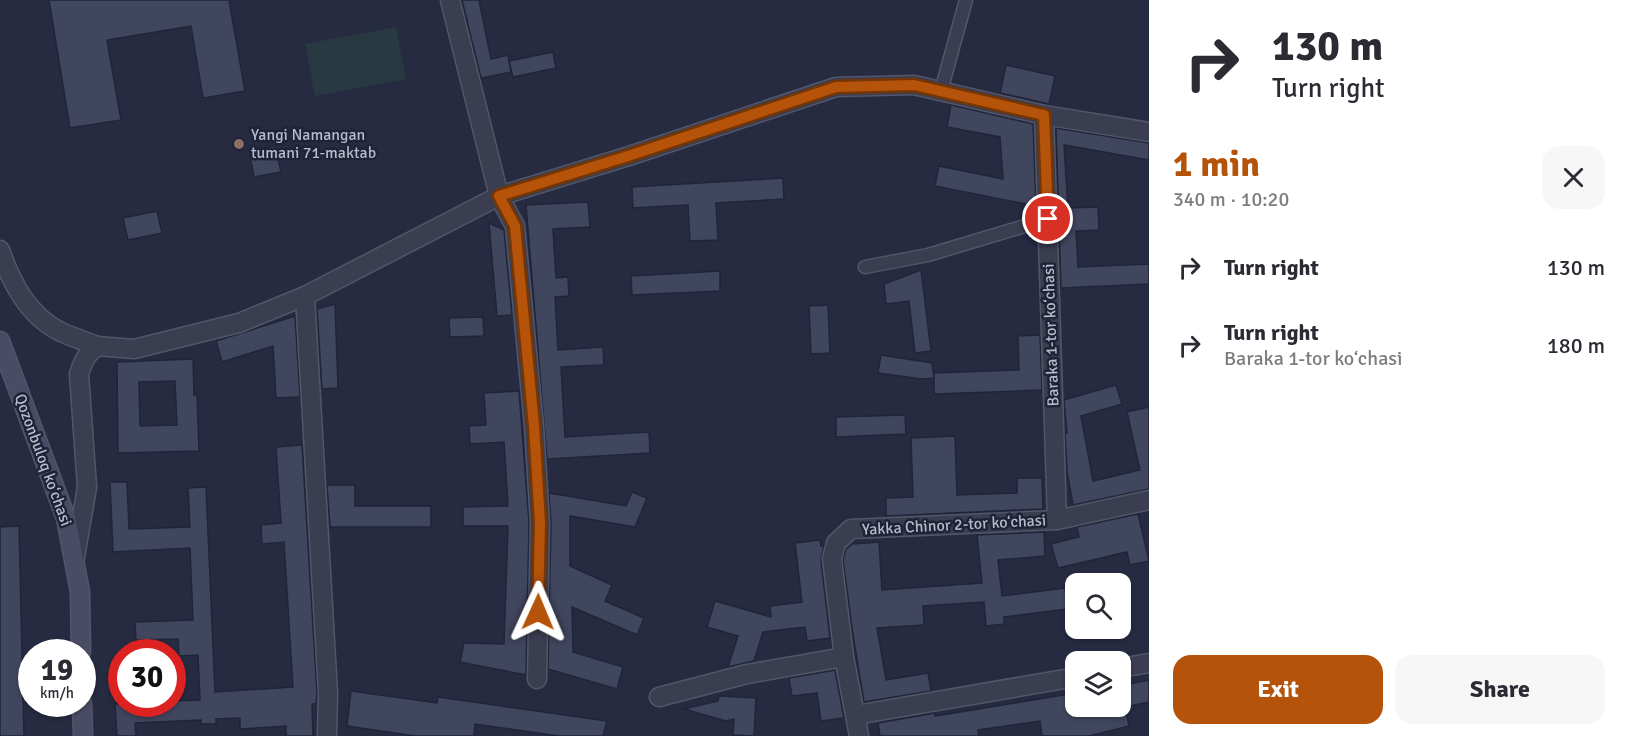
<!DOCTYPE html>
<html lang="en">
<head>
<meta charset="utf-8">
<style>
  body { margin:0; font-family:Signika,sans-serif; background:#f7f7f7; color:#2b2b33; height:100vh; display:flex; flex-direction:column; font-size:22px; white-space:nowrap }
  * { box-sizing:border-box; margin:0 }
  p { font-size:20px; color:#7c7c81 }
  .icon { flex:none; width:33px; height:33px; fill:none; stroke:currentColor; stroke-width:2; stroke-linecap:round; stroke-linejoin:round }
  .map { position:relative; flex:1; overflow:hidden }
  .drawer { display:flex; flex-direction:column; background:#fff; width:480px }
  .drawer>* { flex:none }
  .top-card { background:#fff; color:#2b2b33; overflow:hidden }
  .controls { position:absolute; left:1065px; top:573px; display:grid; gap:12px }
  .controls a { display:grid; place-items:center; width:66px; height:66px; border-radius:12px; background:#fff; box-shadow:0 2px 4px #0004; font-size:30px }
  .speed { position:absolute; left:18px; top:639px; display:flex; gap:12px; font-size:30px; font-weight:700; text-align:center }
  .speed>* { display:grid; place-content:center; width:78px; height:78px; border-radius:50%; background:#fff; box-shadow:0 2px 4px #0004; line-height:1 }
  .speed small { font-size:15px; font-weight:400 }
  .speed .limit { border:9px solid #d22; background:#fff; color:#111 }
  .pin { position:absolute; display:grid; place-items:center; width:51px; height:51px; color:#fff; margin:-26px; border:3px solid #fff; border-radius:50%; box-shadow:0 2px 6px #0007 }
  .me { position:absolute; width:66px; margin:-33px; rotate:1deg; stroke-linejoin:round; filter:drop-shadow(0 0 4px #0008) }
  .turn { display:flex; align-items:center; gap:21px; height:126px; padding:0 24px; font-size:27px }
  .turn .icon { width:78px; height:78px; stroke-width:2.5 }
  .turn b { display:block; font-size:42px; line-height:51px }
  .round { display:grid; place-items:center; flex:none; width:63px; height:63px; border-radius:18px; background:#f7f7f7 }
  .headline { display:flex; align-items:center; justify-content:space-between; height:102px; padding:0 24px }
  h1 { font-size:36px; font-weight:700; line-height:45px; color:#b45309 }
  .primary-button { display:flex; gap:12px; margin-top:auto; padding:12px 24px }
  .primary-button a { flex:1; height:69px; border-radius:18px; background:#b45309; color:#fff; font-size:24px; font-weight:700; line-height:69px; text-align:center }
  .primary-button a+a { background:#f7f7f7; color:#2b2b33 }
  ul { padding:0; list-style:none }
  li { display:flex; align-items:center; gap:18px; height:78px; padding:0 24px }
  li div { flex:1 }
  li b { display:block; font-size:22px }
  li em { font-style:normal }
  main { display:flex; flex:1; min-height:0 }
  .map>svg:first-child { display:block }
  .green { fill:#283942 }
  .building { fill:#41465f; stroke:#212539; stroke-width:1.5; fill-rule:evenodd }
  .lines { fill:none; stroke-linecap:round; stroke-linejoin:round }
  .lane-casing { stroke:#535669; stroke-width:15 }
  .street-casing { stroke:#535669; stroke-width:21 }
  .secondary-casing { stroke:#535669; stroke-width:21 }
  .lane { stroke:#3b3e51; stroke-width:12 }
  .street { stroke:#3b3e51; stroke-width:18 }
  .secondary { stroke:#494c64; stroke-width:18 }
  .route-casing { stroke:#753606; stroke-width:15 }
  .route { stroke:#b45309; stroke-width:10 }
  .education-dot { fill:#8d6e63; stroke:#1f2337; stroke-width:2 }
  .labels { text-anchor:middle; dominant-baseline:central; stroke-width:5; stroke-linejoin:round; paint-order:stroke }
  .poi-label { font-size:16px; fill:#b8bacb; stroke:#1f2337; text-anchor:start }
  .street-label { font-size:16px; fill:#b8bacb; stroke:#1f2337 }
</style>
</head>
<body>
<main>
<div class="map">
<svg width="1149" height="736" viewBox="0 0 1149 736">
  <rect width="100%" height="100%" fill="#262b42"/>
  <polygon class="green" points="396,27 406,79 315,96 305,44"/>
  <g class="building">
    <polygon points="49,0 229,0 245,91 203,98 191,26 107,40 121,120 70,128"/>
    <polygon points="462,0 479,0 491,59 508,55 511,72 481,78"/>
    <polygon points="553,52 556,68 513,77 509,61"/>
    <polygon points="1006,65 1055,76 1049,104 1000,93"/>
    <polygon points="951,105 1033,124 1036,206 935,186 939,166 1003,179 1000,137 947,127"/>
    <polygon points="1056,128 1149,143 1149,160 1064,145 1068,208 1098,207 1099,230 1076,231 1078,267 1149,264 1149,284 1061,288"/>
    <polygon points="275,146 281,172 254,177 249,151"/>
    <polygon points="783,178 784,199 716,203 718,240 690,241 688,205 633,208 632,187"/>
    <polygon points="588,202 590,227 553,229 556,278 568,277 569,296 555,297 558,350 603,347 604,365 561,367 565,437 649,432 650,453 547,459 526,205"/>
    <polygon points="157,211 162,233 128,240 123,218"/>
    <polygon points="489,223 504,230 512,315 497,316"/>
    <polygon points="921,270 931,351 915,353 909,301 886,304 884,284"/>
    <polygon points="720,271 720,291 632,295 631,276"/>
    <polygon points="335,304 338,388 322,389 317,309"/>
    <polygon points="828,305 830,353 811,354 809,306"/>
    <polygon points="295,316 300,397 276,398 273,346 222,362 216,341"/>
    <polygon points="483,317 484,336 450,337 449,318"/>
    <polygon points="1040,335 1042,390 934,394 934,373 1019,370 1018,336"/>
    <polygon points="881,355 932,363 934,378 922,379 878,373"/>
    <path d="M193,359L194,395L197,394L199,451L118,453L117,362ZM175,381L177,425L140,426L139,382Z"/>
    <polygon points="1116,385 1122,404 1081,416 1093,481 1140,470 1127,412 1149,407 1149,489 1073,505 1067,471 1065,433 1067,433 1064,400"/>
    <polygon points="519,391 529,523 526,675 460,662 464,643 504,644 508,526 463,526 463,507 508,506 504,442 470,444 469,426 486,425 484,393"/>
    <polygon points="905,415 906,434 836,437 836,417"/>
    <polygon points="955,436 957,495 1017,493 1017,478 1042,478 1043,509 886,516 886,498 913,497 911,438"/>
    <polygon points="302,445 317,693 316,704 312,704 313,736 286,736 286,726 240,729 240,718 216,719 216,724 201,724 201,720 135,723 136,736 117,736 115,704 172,704 172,701 200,700 198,655 179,656 178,639 136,640 135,622 193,620 190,548 113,552 110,482 127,482 129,529 190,527 188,488 206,487 215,692 293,687 284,542 262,544 261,525 281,523 276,447"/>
    <polygon points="327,485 355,485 355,506 431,506 431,527 330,527"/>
    <polygon points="632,492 647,498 635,527 570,516 570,566 612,585 605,601 644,618 637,635 572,607 573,652 623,667 617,689 548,669 551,523 549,493 626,506"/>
    <polygon points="1138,514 1149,561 1130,565 1127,552 1058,568 1051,544 1079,537 1077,527"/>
    <polygon points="19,526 24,736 0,736 0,527"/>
    <polygon points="1044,532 1045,556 998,560 1002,596 1065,588 1068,609 1004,617 1004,624 986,626 984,602 923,606 924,625 877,628 886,680 928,673 931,691 864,702 853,635 843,560 846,549 852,544 879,542 882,590 982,583 977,535"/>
    <polygon points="820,540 821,546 824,546 821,560 830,638 807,641 805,627 763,632 754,661 728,667 738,636 707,627 715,601 771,617 770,606 802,602 795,543"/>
    <polygon points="835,670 844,718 821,721 817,693 792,696 789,678"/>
    <polygon points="1149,680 1149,702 1125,707 1129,726 1089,736 1042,736 1040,721 978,730 979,736 880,736 878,723 935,713 935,716 1076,693 1076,706 1120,706 1120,686"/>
    <polygon points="351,691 437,703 438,697 607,721 603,736 559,736 475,724 474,736 415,736 347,726"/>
    <polygon points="719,696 756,698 754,736 733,735 734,719 726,721 684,709 718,701"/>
  </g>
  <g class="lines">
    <g class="lane-casing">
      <g id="lane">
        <polyline points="941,91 966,0"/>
        <polyline points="865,267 928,255 1048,219"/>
      </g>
    </g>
    <g class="street-casing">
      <g id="street">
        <polyline points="450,0 499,196 515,226 534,426 540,523 537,679"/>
        <polyline points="1044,115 1057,520"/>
        <path d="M0,250C11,282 28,316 61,332C72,337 85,341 97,346"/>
        <polyline points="305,296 328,693 327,736"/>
        <path d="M75,557L87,487L79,374C83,362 86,354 97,346L134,349L239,323L305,296L499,196L629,156L836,87L914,85L1044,115L1149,132"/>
        <polyline points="1120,668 1149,663"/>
        <polyline points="659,697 747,674 844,657"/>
        <polyline points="856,715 1076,677"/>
        <polyline points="859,736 844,657 832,559 836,543 851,529 1057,520 1149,500"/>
      </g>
    </g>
    <g class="secondary-casing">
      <g id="secondary">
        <polyline points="0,341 66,518 80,592 81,652"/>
        <polyline points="82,704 83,736"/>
      </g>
    </g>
    <use href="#lane" class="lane"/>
    <use href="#street" class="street"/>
    <use href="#secondary" class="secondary"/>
  </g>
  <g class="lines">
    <g class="route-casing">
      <polyline id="route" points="538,612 540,523 534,426 515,226 499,196 628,156 836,87 914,85 1044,115 1048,219"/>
    </g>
    <use href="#route" class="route"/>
  </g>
  <circle class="education-dot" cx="239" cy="144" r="6"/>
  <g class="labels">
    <g class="poi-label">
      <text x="251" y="135">Yangi Namangan<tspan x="251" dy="18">tumani 71-maktab</tspan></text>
    </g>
    <g class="street-label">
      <text transform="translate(1051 335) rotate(-92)">Baraka 1-tor koʻchasi</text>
      <text transform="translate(43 460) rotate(70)">Qozonbuloq koʻchasi</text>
      <text transform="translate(954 525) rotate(-3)">Yakka Chinor 2-tor koʻchasi</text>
    </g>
  </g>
</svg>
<div class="controls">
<a><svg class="icon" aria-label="search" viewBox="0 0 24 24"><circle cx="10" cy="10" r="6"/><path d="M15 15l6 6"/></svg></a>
<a><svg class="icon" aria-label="layers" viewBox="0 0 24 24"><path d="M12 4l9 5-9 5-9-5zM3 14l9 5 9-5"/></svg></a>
</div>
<div class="speed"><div>19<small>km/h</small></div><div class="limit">30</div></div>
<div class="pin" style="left:1048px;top:219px;background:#d93025"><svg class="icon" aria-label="arrive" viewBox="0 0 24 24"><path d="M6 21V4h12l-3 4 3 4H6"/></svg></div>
<svg class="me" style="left:538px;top:612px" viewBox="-20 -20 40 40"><path d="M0-17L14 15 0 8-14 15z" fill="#b45309" stroke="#fff" stroke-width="4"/></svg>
</div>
<section class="drawer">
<div class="top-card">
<div class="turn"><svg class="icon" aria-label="right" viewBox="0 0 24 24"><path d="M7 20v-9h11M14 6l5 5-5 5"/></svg><div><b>130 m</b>Turn right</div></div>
</div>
<div class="headline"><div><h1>1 min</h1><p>340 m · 10:20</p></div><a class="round"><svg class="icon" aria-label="close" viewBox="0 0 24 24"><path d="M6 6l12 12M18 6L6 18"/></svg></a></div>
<ul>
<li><svg class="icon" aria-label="right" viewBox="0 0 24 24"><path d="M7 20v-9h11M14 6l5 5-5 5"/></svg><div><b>Turn right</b></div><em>130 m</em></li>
<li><svg class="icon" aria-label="right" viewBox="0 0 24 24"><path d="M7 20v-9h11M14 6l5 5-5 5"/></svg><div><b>Turn right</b><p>Baraka 1-tor koʻchasi</p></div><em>180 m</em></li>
</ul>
<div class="primary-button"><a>Exit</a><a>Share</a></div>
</section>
</main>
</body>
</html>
